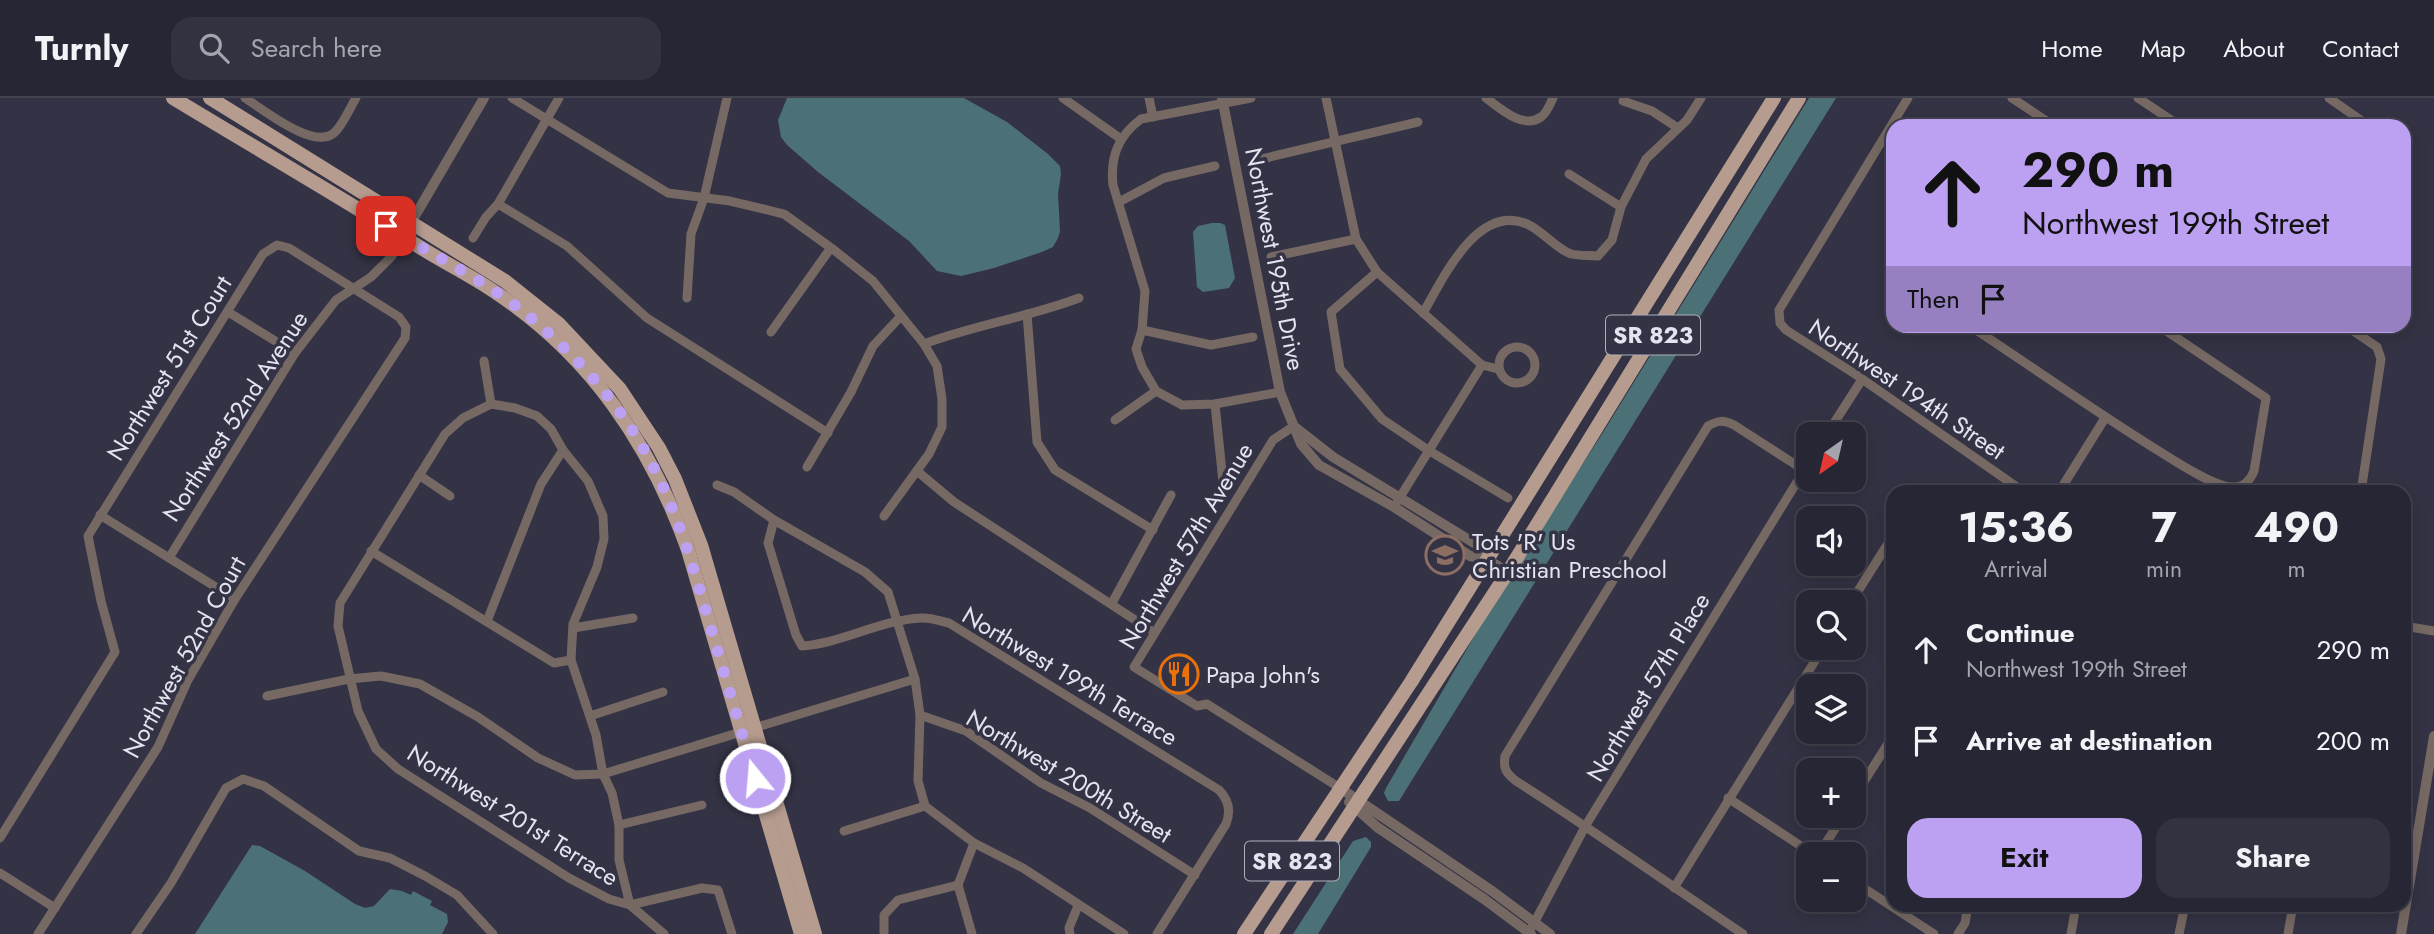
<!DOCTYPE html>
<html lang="en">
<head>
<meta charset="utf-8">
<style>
  body { margin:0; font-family:Jost,sans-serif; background:#323240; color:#f1f3f6; height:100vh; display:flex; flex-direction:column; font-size:26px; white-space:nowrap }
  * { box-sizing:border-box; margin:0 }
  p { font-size:23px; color:#a4a5ac }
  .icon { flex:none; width:38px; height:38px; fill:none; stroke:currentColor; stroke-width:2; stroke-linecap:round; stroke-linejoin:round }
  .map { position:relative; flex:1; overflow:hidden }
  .drawer { position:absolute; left:1886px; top:387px; width:525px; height:427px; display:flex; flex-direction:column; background:#262634; border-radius:21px; box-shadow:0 4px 18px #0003,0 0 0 2px #42434f }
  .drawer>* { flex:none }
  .guide { position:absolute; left:1886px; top:21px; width:525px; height:214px; border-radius:21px; box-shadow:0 4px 18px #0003,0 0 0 2px #42434f; background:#bca0f2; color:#111; overflow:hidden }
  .needle { width:46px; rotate:214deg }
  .controls { position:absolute; left:1796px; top:324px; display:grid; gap:14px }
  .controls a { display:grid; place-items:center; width:70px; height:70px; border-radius:14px; background:#262634; box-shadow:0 4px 18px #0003,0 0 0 2px #42434f; font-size:35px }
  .pin { position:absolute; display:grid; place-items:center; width:60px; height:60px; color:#fff; margin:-30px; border-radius:14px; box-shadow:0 4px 10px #0006 }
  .me { position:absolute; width:77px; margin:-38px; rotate:343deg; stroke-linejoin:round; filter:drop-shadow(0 0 5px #0008) }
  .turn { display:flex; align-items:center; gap:24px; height:147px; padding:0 21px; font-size:32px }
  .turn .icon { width:91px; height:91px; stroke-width:2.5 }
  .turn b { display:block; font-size:49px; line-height:60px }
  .then { display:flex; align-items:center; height:66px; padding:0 21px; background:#0003; gap:14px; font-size:26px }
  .eta { display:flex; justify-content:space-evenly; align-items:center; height:119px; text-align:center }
  .eta b { font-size:42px; font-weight:700; line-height:49px }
  .primary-button { display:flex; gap:14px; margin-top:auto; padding:14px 21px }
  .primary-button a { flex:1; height:80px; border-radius:21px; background:#bca0f2; color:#111; font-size:28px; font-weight:700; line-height:80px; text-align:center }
  .primary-button a+a { background:#323240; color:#f1f3f6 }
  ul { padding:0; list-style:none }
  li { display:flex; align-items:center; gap:21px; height:91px; padding:0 21px }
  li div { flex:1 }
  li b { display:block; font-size:26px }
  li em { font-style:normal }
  header { display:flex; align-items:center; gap:42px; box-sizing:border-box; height:98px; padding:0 35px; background:#262634; border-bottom:2px solid #42434f }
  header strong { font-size:33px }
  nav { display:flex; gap:38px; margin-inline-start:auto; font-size:24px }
  .search { width:490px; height:63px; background:#323240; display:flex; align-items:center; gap:18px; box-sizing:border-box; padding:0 24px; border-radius:21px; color:#a4a5ac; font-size:26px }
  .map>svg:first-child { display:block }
  .water { fill:#4b7176 }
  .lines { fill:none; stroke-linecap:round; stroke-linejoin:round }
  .minor { stroke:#766963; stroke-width:9 }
  .tertiary { stroke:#766963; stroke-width:10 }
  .primary { stroke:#b69b8f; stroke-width:14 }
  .route { stroke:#bca0f2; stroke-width:12; stroke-dasharray:0 21.6 }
  .labels { text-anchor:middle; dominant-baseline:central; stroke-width:7; stroke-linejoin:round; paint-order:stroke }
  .shield { fill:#333345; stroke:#aeafbd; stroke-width:2 }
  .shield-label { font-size:23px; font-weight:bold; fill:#e3e4f0 }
  .street-label { font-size:24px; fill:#e3e4f0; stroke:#333345 }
  .poi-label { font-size:24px; fill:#e3e4f0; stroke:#333345; text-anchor:start }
</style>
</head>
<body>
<header>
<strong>Turnly</strong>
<div class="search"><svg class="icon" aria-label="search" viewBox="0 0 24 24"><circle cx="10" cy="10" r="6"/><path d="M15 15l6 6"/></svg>Search here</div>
<nav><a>Home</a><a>Map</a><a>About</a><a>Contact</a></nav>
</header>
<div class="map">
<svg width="2434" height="836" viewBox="0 0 2434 836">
  <rect width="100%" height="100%" fill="#333345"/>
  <g class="water">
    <polygon points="787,0 964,0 1007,24 1048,56 1060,68 1061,76 1058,96 1060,133 1058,140 1053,149 1042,154 994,170 961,178 937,173 909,143 818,74 787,47 781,39 778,22"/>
    <polygon points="1809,0 1836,0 1399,703 1388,703 1384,695 1386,690 1503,489 1602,336"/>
    <polygon points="1212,125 1220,125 1225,127 1235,180 1229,190 1203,194 1197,189 1193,134 1198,128"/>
    <polygon points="1366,739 1371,744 1371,749 1318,836 1293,836 1353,743"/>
    <polygon points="252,747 260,748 305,773 355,806 365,810 374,808 390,791 402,793 411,797 413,793 432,803 430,807 447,816 448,824 442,836 195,836"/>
  </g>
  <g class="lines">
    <g class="minor">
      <path d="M245,0C264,12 317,55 336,33C344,24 350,10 356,0"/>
      <polyline points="512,0 668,95 730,103 784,116 834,152 873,183 924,246 937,268 942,301 942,329 929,356 884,418"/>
      <polyline points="1063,0 1121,41"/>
      <polyline points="1149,0 1153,19"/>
      <path d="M1251,0L1141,21C1118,38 1110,59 1113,87L1145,193L1142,232L1136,251L1142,269L1156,293L1182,307L1215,306L1280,294"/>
      <polyline points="1326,0 1356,141 1377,174 1482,267 1498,271"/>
      <path d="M1486,0C1500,10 1523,32 1541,19C1547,15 1550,6 1553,0"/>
      <polyline points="1908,0 1779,212 1780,225 1786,232 1855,276 2024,394"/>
      <polyline points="2012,0 2054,28"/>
      <polyline points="2138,0 2180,28"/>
      <polyline points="2329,0 2369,28"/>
      <polyline points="1623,3 1652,13 1678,30"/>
      <polyline points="1253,63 1418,24"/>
      <polyline points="1569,76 1621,109"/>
      <polyline points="1119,104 1164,80 1215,68"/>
      <polyline points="498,106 567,148 647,220 828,335"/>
      <polyline points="473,140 486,119 498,106 559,0"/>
      <polyline points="1271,159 1356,141"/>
      <polyline points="1377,174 1331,214 1340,271 1382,321 1428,352 1508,400"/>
      <polyline points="687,200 691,136 704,100 727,0"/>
      <polyline points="228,214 295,255"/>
      <path d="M1423,215C1443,181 1477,105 1527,126C1543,133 1555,150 1571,156C1579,158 1590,157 1598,158L1612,142L1621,109L1646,61L1687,22L1701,0"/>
      <polyline points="1027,216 1037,344 1055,372 1153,432"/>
      <path d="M1970,228C2034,270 2097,315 2162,355C2178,365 2217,391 2235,389C2244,389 2251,381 2254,373L2266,300L2159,228"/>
      <polyline points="2346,228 2377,249 2381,261 2361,394"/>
      <polyline points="1142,232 1211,247 1253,239"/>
      <polyline points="771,234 830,151"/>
      <path d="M924,246C975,227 1029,219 1079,200"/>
      <circle cx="1517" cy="267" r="18"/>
      <polyline points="484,263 491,306"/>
      <polyline points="491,306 463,320 445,336 340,505 338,528 358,613 376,651 398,671 569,780 609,801 630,807 664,836"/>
      <polyline points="491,306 515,310 537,318 551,331 563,352 588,383 603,418 604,441 597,469 573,526 571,562 596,637 603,676 612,695 619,727 619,762 630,807 702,790 718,792 732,836"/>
      <polyline points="1215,306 1223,384"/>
      <polyline points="1115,322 1156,293"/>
      <polyline points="1294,328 1273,342 1134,569 1197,608 1207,606 1340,690"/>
      <polyline points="1827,336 1861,283"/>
      <polyline points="807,369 851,294 873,248 901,218"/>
      <polyline points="917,373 954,404 1149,531"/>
      <polyline points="419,377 450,398"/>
      <polyline points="717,387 734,394 774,422 865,474 888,494 915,581 920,617 918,683 925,708 974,745 1023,770 1124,836"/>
      <polyline points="2059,394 2105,320"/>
      <polyline points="1397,404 1482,267"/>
      <polyline points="100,417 235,501"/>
      <path d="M774,422L768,445L796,537L802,548C843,545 880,522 921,520C930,519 940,523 949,525L1219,692C1229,702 1231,713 1226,726L1157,836"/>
      <polyline points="371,453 554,565 571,562"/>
      <polyline points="169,460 295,255 336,202 371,179 392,158 403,139"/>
      <polyline points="1851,504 1889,444 1894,444"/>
      <polyline points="1112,505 1171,397"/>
      <polyline points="487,523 541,386 563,352"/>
      <polyline points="2404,528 2434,533"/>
      <polyline points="573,530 633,520"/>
      <polyline points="267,598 349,581 381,578 420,586 478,619 538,660 575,677 603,676 915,581"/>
      <polyline points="920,617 966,633 1041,685 1090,710 1195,777"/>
      <polyline points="590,618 663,594"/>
      <polyline points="1728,700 1813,756"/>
      <polyline points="1853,701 1894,636"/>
      <polyline points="619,727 702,707"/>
      <polyline points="844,733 925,708"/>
      <polyline points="0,740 115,554 101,503 88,438 263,156 277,147 289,150 399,219 406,229 405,240 235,501 188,582 158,649 38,836"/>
      <polyline points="1819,756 1843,718"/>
      <polyline points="0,775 55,810"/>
      <polyline points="1853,783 1934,836"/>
      <polyline points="958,787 972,836"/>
      <polyline points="958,787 974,745"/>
      <polyline points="1674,790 1823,550"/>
      <polyline points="1532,829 1586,727 1808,366"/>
      <polyline points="136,836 171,785 226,690 243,681 264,688 359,753 390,760 425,778 457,797 493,836"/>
      <polyline points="884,836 884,817 898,802 958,787"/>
      <polyline points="1070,836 1069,830 1078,808"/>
      <path d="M1743,836C1667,785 1593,732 1516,683C1506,675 1503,671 1505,658L1708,328C1719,322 1723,322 1734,327L1804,372"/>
      <polyline points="1958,836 1965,825 1968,807"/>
      <polyline points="2071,836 2076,807"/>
      <polyline points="2179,836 2185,807"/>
      <polyline points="2288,836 2293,807"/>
    </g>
    <g class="tertiary">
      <polyline points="1222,0 1280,294 1301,346 1319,367 1394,409 1470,458 1488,462 1508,474"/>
      <polyline points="408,130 484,0"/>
      <polyline points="1296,330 1333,359 1484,451 1488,462"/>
      <polyline points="1340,690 1492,793 1550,836"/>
      <polyline points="1349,704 1377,729 1484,801 1531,836"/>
      <polyline points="2401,836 2434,638"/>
    </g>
    <g class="primary">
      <path d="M173,0C254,49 337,97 418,148C443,164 470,177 495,194C590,257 650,345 688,452L801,836"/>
      <polyline points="210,0 505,183 559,226 620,291 659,350 675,381 701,447 815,836"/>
      <polyline points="1244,836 1411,584 1774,0"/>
      <polyline points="1271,836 1508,474 1799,0"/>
    </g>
  </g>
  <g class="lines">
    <path class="route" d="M386,128C432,157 482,181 525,215C574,255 618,303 648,359C677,412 693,469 710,527C725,578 740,629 755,680"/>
  </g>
  <defs>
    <g id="school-ring" transform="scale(2.0125)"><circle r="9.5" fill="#333345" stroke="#8d6e63" stroke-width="1.5"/><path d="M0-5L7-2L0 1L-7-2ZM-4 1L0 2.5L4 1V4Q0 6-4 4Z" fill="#8d6e63"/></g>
    <g id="restaurant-ring" transform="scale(2.0125)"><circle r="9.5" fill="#333345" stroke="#e8710a" stroke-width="1.5"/><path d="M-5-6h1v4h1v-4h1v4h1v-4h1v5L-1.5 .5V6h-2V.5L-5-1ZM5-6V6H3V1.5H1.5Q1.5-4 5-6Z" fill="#e8710a"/></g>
  </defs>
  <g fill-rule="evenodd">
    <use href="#school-ring" x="1445" y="457"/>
    <use href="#restaurant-ring" x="1179" y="576"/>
  </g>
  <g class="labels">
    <g class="shield">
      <rect x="1606" y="217.5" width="94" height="39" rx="5"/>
      <rect x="1245" y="743.5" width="94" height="39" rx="5"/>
    </g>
    <g class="shield-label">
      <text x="1653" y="237">SR 823</text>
      <text x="1292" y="763">SR 823</text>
    </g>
    <g class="street-label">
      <text transform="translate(1275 161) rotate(79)">Northwest 195th Drive</text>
      <text transform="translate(169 270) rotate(-58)">Northwest 51st Court</text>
      <text transform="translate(1907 291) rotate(34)">Northwest 194th Street</text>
      <text transform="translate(235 318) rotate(-57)">Northwest 52nd Avenue</text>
      <text transform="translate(1186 448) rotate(-59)">Northwest 57th Avenue</text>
      <text transform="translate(184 559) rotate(-61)">Northwest 52nd Court</text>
      <text transform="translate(1070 578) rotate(31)">Northwest 199th Terrace</text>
      <text transform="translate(1648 589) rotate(-59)">Northwest 57th Place</text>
      <text transform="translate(1069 678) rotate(31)">Northwest 200th Street</text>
      <text transform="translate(513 717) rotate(32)">Northwest 201st Terrace</text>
    </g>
    <g class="poi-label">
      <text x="1472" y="443">Tots 'R' Us<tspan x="1472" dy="28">Christian Preschool</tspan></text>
      <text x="1206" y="576">Papa John's</text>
    </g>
  </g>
</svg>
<div class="controls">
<a><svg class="needle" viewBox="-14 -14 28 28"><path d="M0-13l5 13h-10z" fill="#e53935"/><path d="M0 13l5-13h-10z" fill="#a4a5ac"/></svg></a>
<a><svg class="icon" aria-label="sound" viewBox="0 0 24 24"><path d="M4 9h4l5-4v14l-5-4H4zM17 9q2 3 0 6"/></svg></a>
<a><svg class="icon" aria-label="search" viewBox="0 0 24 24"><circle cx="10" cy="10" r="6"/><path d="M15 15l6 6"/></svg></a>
<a><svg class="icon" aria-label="layers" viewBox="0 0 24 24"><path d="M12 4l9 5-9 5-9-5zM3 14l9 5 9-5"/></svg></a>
<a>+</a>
<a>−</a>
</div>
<div class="pin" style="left:386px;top:128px;background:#d93025"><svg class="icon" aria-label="arrive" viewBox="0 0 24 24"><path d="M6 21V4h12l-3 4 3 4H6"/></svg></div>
<svg class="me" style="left:755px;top:680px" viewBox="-20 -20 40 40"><circle r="17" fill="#bca0f2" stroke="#fff" stroke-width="3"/><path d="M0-11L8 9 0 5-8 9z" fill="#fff"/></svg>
<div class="guide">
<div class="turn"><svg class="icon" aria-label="ahead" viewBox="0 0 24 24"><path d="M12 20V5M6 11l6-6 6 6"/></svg><div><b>290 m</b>Northwest 199th Street</div></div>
<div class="then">Then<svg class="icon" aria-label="arrive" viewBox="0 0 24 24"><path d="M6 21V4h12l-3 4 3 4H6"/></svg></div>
</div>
<section class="drawer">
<div class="eta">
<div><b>15:36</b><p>Arrival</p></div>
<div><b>7</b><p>min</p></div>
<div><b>490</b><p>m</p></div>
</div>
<ul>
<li><svg class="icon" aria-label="ahead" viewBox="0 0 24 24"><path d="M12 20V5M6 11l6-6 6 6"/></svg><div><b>Continue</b><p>Northwest 199th Street</p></div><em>290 m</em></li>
<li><svg class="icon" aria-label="arrive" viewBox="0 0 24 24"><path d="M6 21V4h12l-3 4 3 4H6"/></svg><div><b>Arrive at destination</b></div><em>200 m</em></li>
</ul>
<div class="primary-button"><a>Exit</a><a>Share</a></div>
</section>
</div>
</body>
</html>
